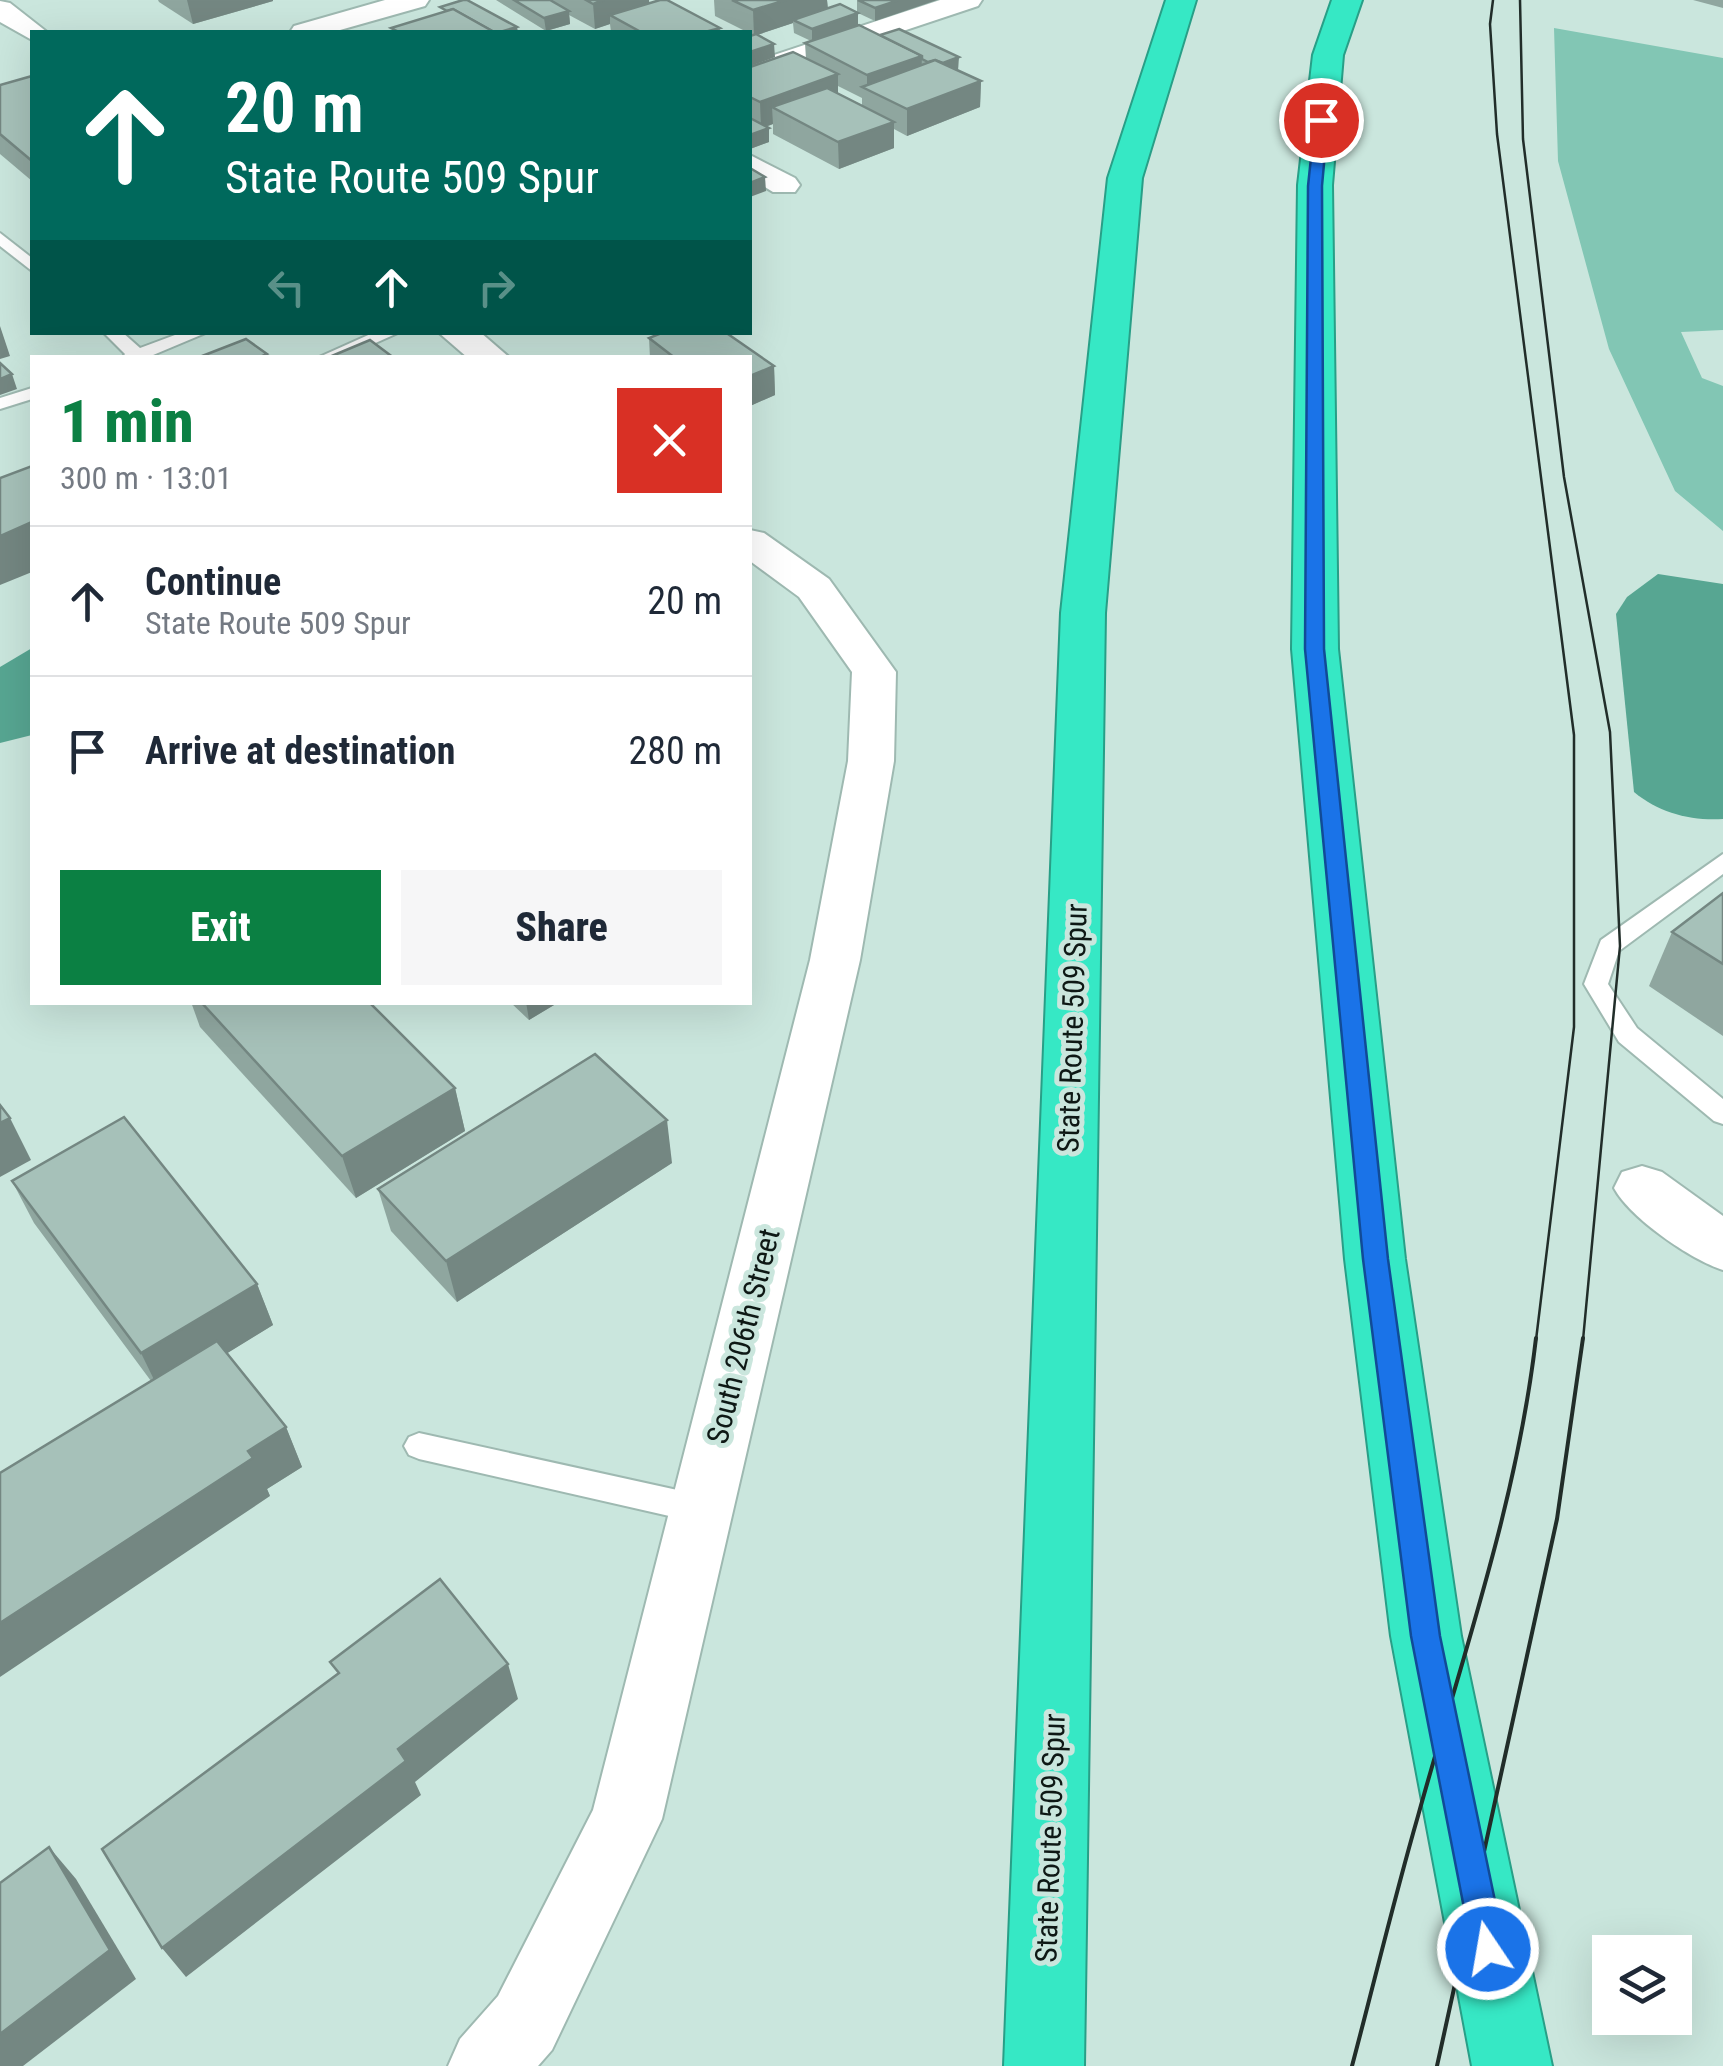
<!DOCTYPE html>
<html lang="en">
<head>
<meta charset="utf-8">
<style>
  body { margin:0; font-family:"Roboto Condensed",sans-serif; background:#f6f6f7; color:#1f2937; height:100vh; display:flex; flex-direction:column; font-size:38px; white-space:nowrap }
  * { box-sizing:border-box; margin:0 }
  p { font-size:32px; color:#747a83 }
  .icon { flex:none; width:55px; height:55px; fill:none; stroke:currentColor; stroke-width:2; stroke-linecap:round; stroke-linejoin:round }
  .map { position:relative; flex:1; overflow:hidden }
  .panel { position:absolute; left:30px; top:355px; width:722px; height:650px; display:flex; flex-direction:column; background:#fff; border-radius:0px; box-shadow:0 10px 40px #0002 }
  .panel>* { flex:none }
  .top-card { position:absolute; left:30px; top:30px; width:722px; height:305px; border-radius:0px; box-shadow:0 10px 40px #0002; background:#00695c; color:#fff; overflow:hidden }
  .controls { position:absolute; left:1592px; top:1935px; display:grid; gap:20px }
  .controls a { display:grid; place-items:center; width:100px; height:100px; border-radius:0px; background:#fff; box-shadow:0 10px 40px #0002; font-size:50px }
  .pin { position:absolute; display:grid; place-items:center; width:85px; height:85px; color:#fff; margin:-42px; border:5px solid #fff; border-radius:50%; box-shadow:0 2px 10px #0007 }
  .me { position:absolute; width:110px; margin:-55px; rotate:348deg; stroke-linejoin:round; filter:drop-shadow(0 0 8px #0008) }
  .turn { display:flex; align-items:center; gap:35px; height:210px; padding:0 30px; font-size:45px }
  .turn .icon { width:130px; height:130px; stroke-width:2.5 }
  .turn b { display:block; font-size:70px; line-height:85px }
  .lanes { display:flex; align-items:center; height:95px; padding:0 30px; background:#0003; justify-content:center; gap:50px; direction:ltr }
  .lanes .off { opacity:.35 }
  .round { display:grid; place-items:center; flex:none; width:105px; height:105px; border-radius:0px; background:#f6f6f7 }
  .summary { display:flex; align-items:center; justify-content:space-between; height:170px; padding:0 30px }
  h1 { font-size:60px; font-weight:800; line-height:75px; color:#0b8043 }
  .button { display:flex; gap:20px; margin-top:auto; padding:20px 30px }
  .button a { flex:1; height:115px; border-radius:0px; background:#0b8043; color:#fff; font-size:40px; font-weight:800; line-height:115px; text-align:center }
  .button a+a { background:#f6f6f7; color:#1f2937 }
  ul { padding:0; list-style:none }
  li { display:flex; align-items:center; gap:30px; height:150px; padding:0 30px; border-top:2px solid #e0e1e3 }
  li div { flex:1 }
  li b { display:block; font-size:38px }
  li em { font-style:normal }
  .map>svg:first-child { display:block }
  .green { fill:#82c6b4 }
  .water { fill:#57a692 }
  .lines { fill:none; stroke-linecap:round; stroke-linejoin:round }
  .lane-casing { stroke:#9eb9b1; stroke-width:4 }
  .street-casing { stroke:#9eb9b1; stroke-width:4 }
  .highway-casing { stroke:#289f87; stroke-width:4 }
  .lane { fill:#fff; fill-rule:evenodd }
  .street { fill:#fff; fill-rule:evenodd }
  .highway { fill:#36e8c5; fill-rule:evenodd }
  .tram-far1 { stroke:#212d29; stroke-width:2.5 }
  .tram { stroke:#212d29; stroke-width:4 }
  .wall { fill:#8fa69f; fill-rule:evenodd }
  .shaded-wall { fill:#748782 }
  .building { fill:#a6c1b9; stroke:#748782; stroke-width:2.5 }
  .route { fill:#1a73e8; stroke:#114b97; stroke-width:2.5 }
  .labels { text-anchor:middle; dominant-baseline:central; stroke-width:10; stroke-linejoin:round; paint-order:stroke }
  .street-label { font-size:30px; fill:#0e1815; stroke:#cae6dd }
</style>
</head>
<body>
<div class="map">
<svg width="1723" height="2066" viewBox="0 0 1723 2066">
  <rect width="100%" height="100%" fill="#cae6dd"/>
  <polygon class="green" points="1554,28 1723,58 1723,330 1681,332 1702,378 1723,386 1723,531 1675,491 1609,349 1558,161"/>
  <g class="water">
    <path d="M1658,574L1723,584V819C1691,821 1659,813 1634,792L1616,614L1627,597Z"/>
    <polygon points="32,648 32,735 0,743 0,667"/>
  </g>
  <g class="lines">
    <g class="lane-casing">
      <g id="lane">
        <polygon points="0,233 32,258 32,271 0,246"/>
        <polygon points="103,332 122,332 140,348 183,332 208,332 146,358 122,358 125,354"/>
        <polygon points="375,332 400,332 342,358 317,358"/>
        <polygon points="32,388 32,399 0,409 0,398"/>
        <polygon points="1723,854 1723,874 1619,951 1608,984 1637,1028 1723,1099 1723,1124 1714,1121 1619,1042 1584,984 1601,940"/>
        <polygon points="419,1433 700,1495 711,1499 715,1509 711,1519 700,1523 419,1459 409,1455 404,1446 409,1437"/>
      </g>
    </g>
    <g class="street-casing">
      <g id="street">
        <polygon points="385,0 429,0 425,6 333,32 290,32 294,26"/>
        <polygon points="940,0 982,0 978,6 750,82 750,63"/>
        <polygon points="0,1 10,3 47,32 32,32 32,40 0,22"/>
        <polygon points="750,155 795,178 800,185 795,192 773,192 750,178"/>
        <polygon points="438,332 480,332 510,358 468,358"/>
        <polygon points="750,530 764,533 829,579 896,672 894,761 860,960 662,1819 552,2050 538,2066 448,2066 460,2039 498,1996 593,1810 810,960 848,761 852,672 799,597 750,561"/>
        <path d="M1642,1166L1662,1172L1723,1216V1270C1691,1260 1630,1218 1614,1188L1622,1172Z"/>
      </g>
    </g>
    <g class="highway-casing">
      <g id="highway">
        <polygon points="1166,0 1196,0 1142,178 1105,613 1084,2066 1004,2066 1061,613 1108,178"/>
        <polygon points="1332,0 1362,0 1343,55 1332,185 1338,649 1405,1259 1461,1636 1552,2066 1472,2066 1391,1636 1345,1259 1292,649 1298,185 1313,55"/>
      </g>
    </g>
    <use href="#lane" class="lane"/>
    <use href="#street" class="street"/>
    <use href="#highway" class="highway"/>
    <g class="tram-far1">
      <polyline points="1493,0 1490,24 1497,134 1574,735 1574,1027 1536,1340"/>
      <polyline points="1520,0 1523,139 1564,477 1610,732 1620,946 1583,1340"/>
    </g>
    <g class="tram">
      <path d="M1352,2066C1374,1983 1394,1899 1418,1816C1462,1657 1517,1502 1536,1338"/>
      <polyline points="1437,2066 1557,1519 1583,1338"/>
    </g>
  </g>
  <g class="wall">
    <polygon points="158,0 273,0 273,1 193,24 159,2"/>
    <polygon points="496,0 649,0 649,3 720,28 720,32 611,32 610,24 595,29 569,15 570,24 546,31"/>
    <path d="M714,0H827L828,8L857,12V0H937L875,21L858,13V25L981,81L980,107L907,136L894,129V148L839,169L773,134V124L766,127L769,142L750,149V67L806,59L805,43L811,41L794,33L793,23L757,35L775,57L750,66V36L753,35L715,16ZM838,86L862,98V105L838,93Z"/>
    <polygon points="1693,0 1723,0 1723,8"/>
    <polygon points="32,76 32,181 0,154 0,85"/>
    <polygon points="664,332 725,332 774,366 775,395 750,406 750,358 650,358 649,338"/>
    <polygon points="1723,893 1723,1036 1649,986 1672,932"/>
    <polygon points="191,1002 369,1002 455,1088 465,1131 356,1198 200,1027"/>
    <polygon points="510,1002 559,1002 529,1020"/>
    <polygon points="672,1163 457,1302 391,1231 378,1189"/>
    <polygon points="12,1181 257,1284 273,1325 227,1353 286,1427 302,1467 267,1489 270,1496 151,1381 34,1223"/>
  </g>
  <g class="shaded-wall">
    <polygon points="187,0 273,0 273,1 193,24"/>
    <polygon points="604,0 649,0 650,11 610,15 610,24 595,29 593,4"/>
    <polygon points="786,0 827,0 828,12 793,20 793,23 754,36 753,10"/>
    <polygon points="899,0 937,0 875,21 875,8"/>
    <polygon points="569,11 570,24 546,31 544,18"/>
    <polygon points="858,13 858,26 812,42 812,29"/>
    <polygon points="517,27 518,32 500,32"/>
    <polygon points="774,44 775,57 750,66 750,52"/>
    <polygon points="922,56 921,82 867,90 867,75"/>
    <polygon points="959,57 958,71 935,66"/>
    <polygon points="838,74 838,100 772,107 773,124 761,128 760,102"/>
    <polygon points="981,81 980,107 907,136 907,109"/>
    <polygon points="894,122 894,148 839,169 838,142"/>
    <polygon points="769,128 769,142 750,149 750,135"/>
    <polygon points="765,177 766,191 750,197 750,183"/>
    <polygon points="0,326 10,356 0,359"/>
    <polygon points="774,366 775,395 750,406 750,376"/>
    <polygon points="12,374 17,389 0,395 0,379"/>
    <polygon points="32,522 32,572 0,585 0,536"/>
    <polygon points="526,1002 559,1002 529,1020"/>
    <polygon points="455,1088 465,1131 356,1198 342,1156"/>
    <polygon points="10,1118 31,1160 0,1177 0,1123"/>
    <polygon points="667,1120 672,1163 457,1302 446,1261"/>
    <polygon points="257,1284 273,1325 161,1394 141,1353"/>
    <polygon points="286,1427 302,1467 267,1489 270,1496 0,1677 0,1623 248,1451"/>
    <polygon points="508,1664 518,1699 415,1782 421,1795 186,1977 162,1948 398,1749"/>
    <polygon points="49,1847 76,1879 136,1979 23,2066 0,2066 0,2034"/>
  </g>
  <g class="building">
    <polygon points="463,0 467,0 517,27 500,32 494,32 453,9 447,11 440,7"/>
    <polygon points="514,0 550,0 569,11 544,18"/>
    <polygon points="586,0 604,0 593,4"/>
    <polygon points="660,0 667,0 720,28 705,32 641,32 610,15"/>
    <polygon points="732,0 786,0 753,10"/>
    <polygon points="858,0 899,0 875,8"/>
    <polygon points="840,4 858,13 812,29 793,20"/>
    <polygon points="453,9 494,32 399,32 391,28"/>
    <polygon points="859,25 922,56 867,75 805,43"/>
    <polygon points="899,29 959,57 943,63 935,60 928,62 922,59 922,56 880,35"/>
    <polygon points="756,34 774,44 750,52 750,36"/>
    <polygon points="793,52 838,74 760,102 750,97 750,67"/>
    <polygon points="935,60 981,81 907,109 862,87"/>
    <polygon points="32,76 32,161 0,134 0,85"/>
    <polygon points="827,88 894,122 838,142 772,107"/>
    <polygon points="750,118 769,128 750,135"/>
    <polygon points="750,168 765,177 750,183"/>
    <polygon points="664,332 725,332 774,366 750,376 750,358 675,358 649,338"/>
    <polygon points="246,339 267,354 258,358 197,358"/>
    <polygon points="370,340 394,358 327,358"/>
    <polygon points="0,363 12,374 0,379"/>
    <polygon points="32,466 32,522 0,536 0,478"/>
    <polygon points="1723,893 1723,964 1672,932"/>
    <polygon points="201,1002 369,1002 455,1088 342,1156"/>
    <polygon points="595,1054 667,1120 446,1261 378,1189"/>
    <polygon points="0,1105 10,1118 0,1123"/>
    <polygon points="124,1117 257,1284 141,1353 12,1181"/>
    <polygon points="217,1341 286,1427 248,1451 253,1458 0,1623 0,1473"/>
    <polygon points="440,1579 508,1664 398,1749 406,1761 162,1948 102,1849 339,1673 330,1662"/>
    <polygon points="49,1847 110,1950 0,2034 0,1883"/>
  </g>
  <polygon class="route" points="1321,117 1328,120 1322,186 1324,649 1388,1259 1440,1636 1505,1949 1500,1960 1488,1965 1477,1960 1472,1949 1411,1636 1363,1259 1305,649 1308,186 1315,120"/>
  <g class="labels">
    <g class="street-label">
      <text transform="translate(1072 1028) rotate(-88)">State Route 509 Spur</text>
      <text transform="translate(743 1336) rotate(-76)">South 206th Street</text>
      <text transform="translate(1050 1838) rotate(-88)">State Route 509 Spur</text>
    </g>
  </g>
</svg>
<div class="controls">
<a><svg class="icon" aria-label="layers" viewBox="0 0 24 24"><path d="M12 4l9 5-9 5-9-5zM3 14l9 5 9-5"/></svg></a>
</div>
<div class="pin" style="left:1321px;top:120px;background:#d93025"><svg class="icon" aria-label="arrive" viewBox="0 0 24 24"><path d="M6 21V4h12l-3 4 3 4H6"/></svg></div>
<svg class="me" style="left:1488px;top:1949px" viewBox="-20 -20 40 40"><circle r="17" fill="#1a73e8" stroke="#fff" stroke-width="3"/><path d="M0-11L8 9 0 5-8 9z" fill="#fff"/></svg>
<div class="top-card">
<div class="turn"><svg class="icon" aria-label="ahead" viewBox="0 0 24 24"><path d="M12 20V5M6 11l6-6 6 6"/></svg><div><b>20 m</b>State Route 509 Spur</div></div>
<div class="lanes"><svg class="icon off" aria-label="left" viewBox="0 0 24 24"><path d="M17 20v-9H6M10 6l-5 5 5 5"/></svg><svg class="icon" aria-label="ahead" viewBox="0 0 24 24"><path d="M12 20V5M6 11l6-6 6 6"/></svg><svg class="icon off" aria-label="right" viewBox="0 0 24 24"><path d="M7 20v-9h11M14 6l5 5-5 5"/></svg></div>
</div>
<section class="panel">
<div class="summary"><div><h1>1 min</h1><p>300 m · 13:01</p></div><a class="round" style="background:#d93025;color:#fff"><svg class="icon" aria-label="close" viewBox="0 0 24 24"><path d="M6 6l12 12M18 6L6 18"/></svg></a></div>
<ul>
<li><svg class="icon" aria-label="ahead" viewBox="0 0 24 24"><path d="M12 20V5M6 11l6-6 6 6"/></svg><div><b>Continue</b><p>State Route 509 Spur</p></div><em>20 m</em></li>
<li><svg class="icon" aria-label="arrive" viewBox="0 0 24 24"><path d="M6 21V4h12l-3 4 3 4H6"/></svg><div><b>Arrive at destination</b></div><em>280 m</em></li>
</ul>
<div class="button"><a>Exit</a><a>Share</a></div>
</section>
</div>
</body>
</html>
